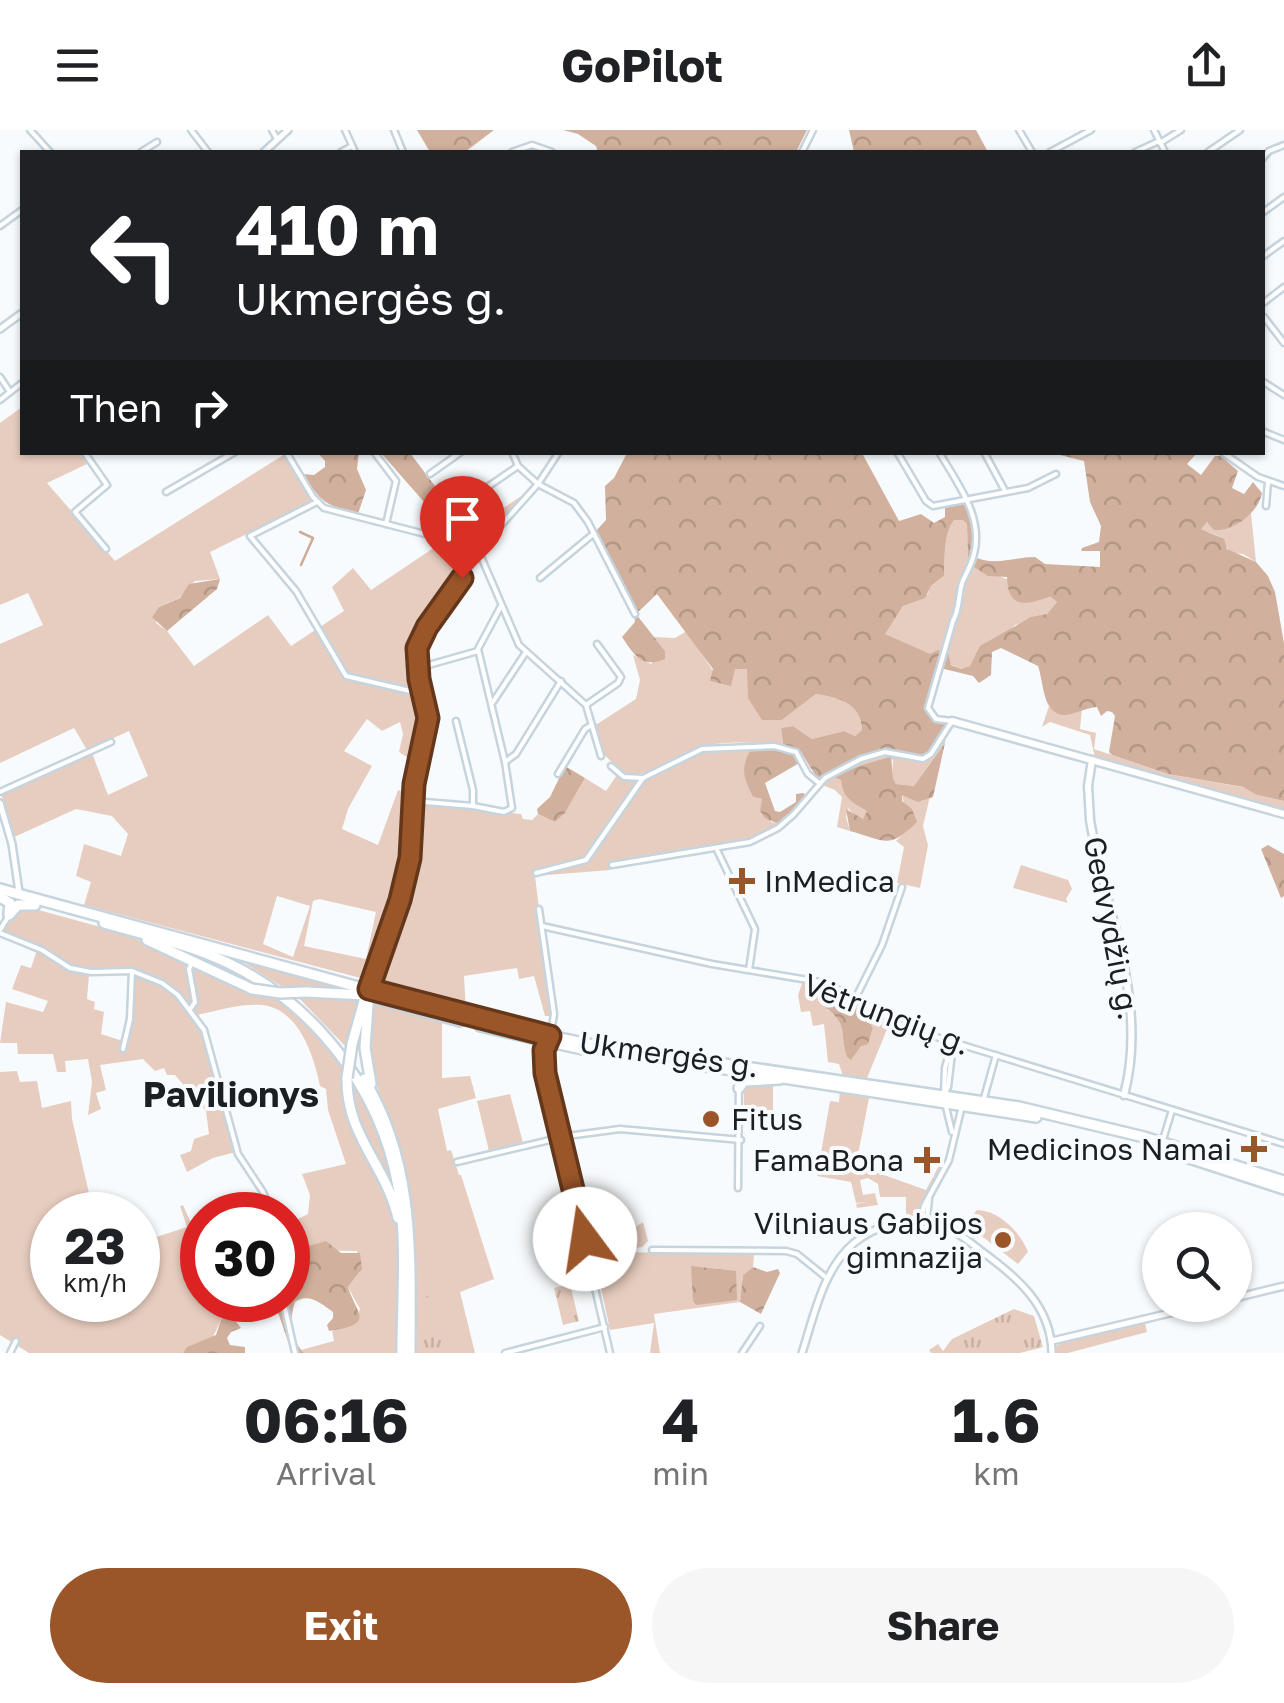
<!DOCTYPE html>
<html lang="en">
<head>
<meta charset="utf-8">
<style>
  body { margin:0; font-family:"Golos Text",sans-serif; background:#f6f6f6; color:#202124; height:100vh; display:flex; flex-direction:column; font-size:38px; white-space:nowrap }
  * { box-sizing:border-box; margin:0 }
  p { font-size:32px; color:#757577 }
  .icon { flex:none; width:55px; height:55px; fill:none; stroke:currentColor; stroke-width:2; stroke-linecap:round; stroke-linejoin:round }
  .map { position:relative; height:1223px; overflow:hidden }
  .sheet { display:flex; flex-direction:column; background:#fff; flex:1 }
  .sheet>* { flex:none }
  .guide { position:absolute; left:20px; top:20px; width:1245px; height:305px; border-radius:0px; box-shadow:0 2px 8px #0004; background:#202124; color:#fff; overflow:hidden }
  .controls { position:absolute; left:1142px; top:1082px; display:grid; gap:20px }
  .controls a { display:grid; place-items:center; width:110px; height:110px; border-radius:50%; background:#fff; box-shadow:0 2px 8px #0004; font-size:50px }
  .speed { position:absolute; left:30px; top:1062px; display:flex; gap:20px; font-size:50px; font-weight:700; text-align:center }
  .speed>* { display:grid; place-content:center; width:130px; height:130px; border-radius:50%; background:#fff; box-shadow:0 2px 8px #0004; line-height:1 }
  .speed small { font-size:25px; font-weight:400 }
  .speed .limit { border:15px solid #d22; background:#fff; color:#111 }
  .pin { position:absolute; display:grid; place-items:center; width:85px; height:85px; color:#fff; margin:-102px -42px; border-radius:50% 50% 50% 0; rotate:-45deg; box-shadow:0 0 10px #0007 }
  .pin .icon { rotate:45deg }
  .me { position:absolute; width:110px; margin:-55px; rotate:346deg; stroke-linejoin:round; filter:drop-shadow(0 0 8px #0008) }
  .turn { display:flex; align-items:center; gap:35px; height:210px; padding:0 50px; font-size:45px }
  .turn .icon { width:130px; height:130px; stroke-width:2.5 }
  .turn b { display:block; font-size:70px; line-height:85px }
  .then { display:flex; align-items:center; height:95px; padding:0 50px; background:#0003; gap:20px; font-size:38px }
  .eta { display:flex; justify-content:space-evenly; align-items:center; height:170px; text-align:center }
  .eta b { font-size:60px; font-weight:700; line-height:70px }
  .action { display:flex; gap:20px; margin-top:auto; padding:20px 50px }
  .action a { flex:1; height:115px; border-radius:60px; background:#9a5529; color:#fff; font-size:40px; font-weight:700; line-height:115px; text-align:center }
  .action a+a { background:#f6f6f6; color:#202124 }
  header { display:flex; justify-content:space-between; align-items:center; height:130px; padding:0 50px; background:#fff; font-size:45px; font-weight:700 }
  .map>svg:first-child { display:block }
  .green { fill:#e7cdbf; fill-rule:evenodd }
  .forest { fill:url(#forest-crowns); fill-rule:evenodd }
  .park { fill:url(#park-tufts) }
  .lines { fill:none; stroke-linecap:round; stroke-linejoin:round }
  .stream { stroke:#cdac99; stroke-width:2.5 }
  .minor-casing { stroke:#c6d4de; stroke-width:9 }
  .tertiary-casing { stroke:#c6d4de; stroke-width:10 }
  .secondary-casing { stroke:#c6d4de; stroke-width:11 }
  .trunk-casing { stroke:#c6d4de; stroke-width:14 }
  .minor { stroke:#fff; stroke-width:4 }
  .tertiary { stroke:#fff; stroke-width:5 }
  .secondary { stroke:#fff; stroke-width:6 }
  .trunk { stroke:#fff; stroke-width:9 }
  .trunk-bridge-casing { stroke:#c6d4de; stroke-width:14; stroke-linecap:butt }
  .trunk-bridge { stroke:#fff; stroke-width:9 }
  .route-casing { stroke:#64371b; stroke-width:25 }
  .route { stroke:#9a5529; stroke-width:18 }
  .poi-dot { fill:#9a5529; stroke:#f8fbfd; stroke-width:4 }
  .labels { text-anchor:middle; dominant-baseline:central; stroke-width:8; stroke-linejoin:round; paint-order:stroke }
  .poi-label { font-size:30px; fill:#1a1f23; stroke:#f8fbfd; text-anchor:end }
  .street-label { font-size:30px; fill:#1a1f23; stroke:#f8fbfd }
  .quarter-label { font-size:35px; font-weight:bold; fill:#1a1f23; stroke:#f8fbfd }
</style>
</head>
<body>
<header><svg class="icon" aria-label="menu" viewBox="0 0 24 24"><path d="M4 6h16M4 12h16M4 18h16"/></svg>GoPilot<svg class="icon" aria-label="share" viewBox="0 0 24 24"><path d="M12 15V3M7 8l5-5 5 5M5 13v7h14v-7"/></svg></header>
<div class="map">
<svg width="1284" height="1223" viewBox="0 0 1284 1223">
  <defs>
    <pattern id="forest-crowns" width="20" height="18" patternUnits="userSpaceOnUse" patternTransform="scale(2.5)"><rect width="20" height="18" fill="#d1b09d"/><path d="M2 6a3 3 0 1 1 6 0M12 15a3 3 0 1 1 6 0" fill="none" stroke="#b39787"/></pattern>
    <pattern id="park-tufts" width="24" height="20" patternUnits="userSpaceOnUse" patternTransform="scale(2.5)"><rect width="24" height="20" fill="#e7cdbf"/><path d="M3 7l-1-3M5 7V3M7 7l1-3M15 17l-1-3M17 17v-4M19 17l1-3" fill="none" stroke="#c6b0a4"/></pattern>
  </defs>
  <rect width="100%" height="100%" fill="#f8fbfd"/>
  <g class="green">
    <path d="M22,277V322L79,323L87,334L47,353L115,431L285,324L312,372L210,422L220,449L195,451L179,468L159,477L156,493L167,501L194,536L268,485L291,516L344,481L332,457L353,438L371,460L444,411L475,421C463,454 423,485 416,515C411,539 426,562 426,586C426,601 421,619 416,633L399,622L403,604L400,592L382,601L367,589L344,621L372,636L348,679L342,699L378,715L398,660L412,664L408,729L403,757L368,850L84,775L91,752L76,746L84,714L121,726L128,704L112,686L76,679L12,708L0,658L3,663L92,623L108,665L148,646L129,601L87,620L74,598L0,633V514L43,495L28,463L0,475V293ZM277,766L310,776L293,827L263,814ZM319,769L376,782L366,829L304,816L313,771Z"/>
    <polygon points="527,362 481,413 461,411 465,394 476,397"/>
    <polygon points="1251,383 1256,432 1243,424 1231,423 1218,406 1201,399 1204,393 1235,392"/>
    <path d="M954,390H964L967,394L968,433C996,448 1029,453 1057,472L1047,484L1015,495L970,536L961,539L884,504L903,476L928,464L930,457L944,446C945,428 943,405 954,390Z"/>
    <path d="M687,501L713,541L747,538L782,590L816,564C839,568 861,573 862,600L855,606L844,601L812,609L793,596L781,598L783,614C755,613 724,610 697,618C674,625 649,648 624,645L599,619L594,596L636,569L640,550L633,525L651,534L665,521L654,507L675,508Z"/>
    <path d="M1049,576C1058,587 1071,584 1082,578L1080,599L1096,603L1094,619L1168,644L1247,658L1257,665L1284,671V681L1095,628L1090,605L1050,592L1042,597Z"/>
    <polygon points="946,606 945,613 914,656 896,654 892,649 893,630 887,627 858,639 851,638 879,625 927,631"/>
    <path d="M726,617L752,618C744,638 742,647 753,667L762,669L771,692L778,694C735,725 663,725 612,733L610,740L535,746L552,886H545L534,846L519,849L517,838L464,846L466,882L374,857L373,852L407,755L416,674L521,684L523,689L532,690L538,684L555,692L565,683L585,648L606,661L617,645L636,650L701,623Z"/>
    <path d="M834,647L841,649C843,666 853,673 868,681L864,689L857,688L848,678L846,687L850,701L837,697L842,667L835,660L822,655Z"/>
    <polygon points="902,665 922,671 930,666 923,696 928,715 920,758 897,753 904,717 896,711 909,699"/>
    <polygon points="1021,735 1068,750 1072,759 1066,769 1068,773 1013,758"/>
    <path d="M24,776L126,804L227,854L278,866L299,884L344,935V960L353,1002L381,1051L397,1097L398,1223H304L301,1220L334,1211L332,1201L354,1194L360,1179L348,1157L360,1142L357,1121L302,1120L298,1129L288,1132V1094L308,1084L310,1065L302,1044L346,1034L328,980L326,959L320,956C314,926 299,879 262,875C242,873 216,881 197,885L236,1022L213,1028L187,1042L180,1025L191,1021L194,1009L209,1004L206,981L175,945H167L164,938L155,941L143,929L100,935L106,960L96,963L101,979L88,985L92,952L88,929L65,931L66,942H57L53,924H18L17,913H0L6,872L43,882L48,871L12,859L21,835L31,838L38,817L2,802L17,778ZM131,843L123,911L101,904L104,882L94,879L95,872L87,869L89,845Z"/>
    <polygon points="235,827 355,859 328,856 289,861"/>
    <path d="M803,851L834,859L890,892L867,948L843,946L839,934L828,932L824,894L813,896L810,881L801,882L798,865ZM848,875L866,885L873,898L868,914L861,915L847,927C840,908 848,891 827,880L829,877Z"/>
    <polygon points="316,864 359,868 348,919 297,866"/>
    <path d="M378,872L442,892V948L470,946L476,968L438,979L447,1021L451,1020L459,1045H461L494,1149L460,1162L475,1223H414C414,1152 420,1079 397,1010C387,979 347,901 378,872Z"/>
    <polygon points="17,941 20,952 37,951 42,978 71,971 72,989 94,1085 52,1085 52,1170 138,1170 138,1113 187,1097 180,1076 183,1075 202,1118 202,1170 240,1170 221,1190 212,1209 192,1215 183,1223 29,1223 0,1205 0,942"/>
    <polygon points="350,943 383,1010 398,1076 354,989"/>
    <polygon points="773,952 773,988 744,985 744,955"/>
    <polygon points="840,961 873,964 873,968 869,968 856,1035 926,1060 942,1030 945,1033 918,1087 906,1089 906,1067 880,1067 878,1054 868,1048 860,1050 863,1065 875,1063 878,1075 857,1078 856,1074 865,1072 856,1073 851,1052 817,1046 830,971 839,972"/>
    <polygon points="510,964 523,1013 489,1021 477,971"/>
    <path d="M977,1080C1000,1081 1020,1102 1028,1122L1018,1134L966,1094Z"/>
    <polygon points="643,1092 648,1111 642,1117 602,1123 600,1110 631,1100"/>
    <polygon points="628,1122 754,1125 753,1137 743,1145 740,1172 654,1184 660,1223 650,1223 654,1193 610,1200 595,1130"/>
    <polygon points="1145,1193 1147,1202 1068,1223 1055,1223 1056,1216 1064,1212"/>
  </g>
  <g class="forest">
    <polygon points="417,0 494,0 465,22 430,22"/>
    <polygon points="563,0 807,0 796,22 598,22 596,16 578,4"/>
    <polygon points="849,0 976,0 988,22 854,22"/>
    <path d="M318,323H359L357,339L366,360L358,384C326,375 321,373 303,344L314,345L325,337V331Z"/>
    <polygon points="381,323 410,323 441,364 451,360 454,370 439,380 425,373"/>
    <path d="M627,323H862L899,391L921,384L934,393L945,387V376L959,373L966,376L975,402L973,426C993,437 1013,427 1035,427L1045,434L1100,437V421H1081L1082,418L1099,412L1101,396L1090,372L1084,331L1052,323H1197L1187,334L1201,345L1215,326H1221L1238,341L1232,358L1244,364L1253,352L1262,363C1259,382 1233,402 1214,400L1207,392L1201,399L1224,409L1227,419L1256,432L1268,446L1275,462L1284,513V671L1257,665L1243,657L1168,644L1112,625L1109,622L1115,586L1112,582L1107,581L1101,586L1097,577C1086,578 1075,584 1065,585C1042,585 1044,552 1038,536L1001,518L992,522L991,545L979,553L973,546L940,538L937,541L928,582L936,592L947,594L927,626L881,620L817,648L801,622L783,614L781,598L793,596L812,609L844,601L855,606L862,600C861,573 839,568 816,564L782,590H762L748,568L747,539H735L731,556L710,551L713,539L657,464L636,484L665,521V529C642,539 634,525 622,507L635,492L634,484L594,403L606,390L605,356L614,348ZM954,390H963L967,394L968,433L988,446L1007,447C1008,481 1027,474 1050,467L1057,472L1047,484L1031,487L980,516L970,536L961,539L951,535L948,523L938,520L930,524L885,504L903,476L925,468L931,456L944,446C945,428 943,405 954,390Z"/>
    <polygon points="220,449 217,459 167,501 152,487 159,477 180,468 189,454"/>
    <path d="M945,613L933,667L918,672L902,665V671L912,679L917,692C889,720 886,711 850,701L846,679L863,689L867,681C852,672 843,668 841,650L834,647C852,637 871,633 891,626L893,649L896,654L914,656Z"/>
    <path d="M752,618L791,622L801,632L765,653L775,681L780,682L796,672V664L803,663L807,666L778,694L765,688L760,681L762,669L753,667C743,648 740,636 752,618Z"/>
    <polygon points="565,636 585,648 565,683 555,692 538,684 537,679 550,667"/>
    <polygon points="1268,715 1284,724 1284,766 1281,768 1261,719"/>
    <path d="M845,874L865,884L873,898L868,914L861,916L851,930L847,927C839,903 849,895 826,878Z"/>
    <path d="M326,1111L341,1123H360L362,1139L348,1157C356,1184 377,1194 329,1201L327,1195L333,1188V1182C322,1174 308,1162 295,1172C289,1190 290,1209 304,1223H292L274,1171L288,1170V1132L298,1129L305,1117Z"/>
    <polygon points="691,1136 736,1141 737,1170 696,1175 693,1171"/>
    <polygon points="753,1137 767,1142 778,1139 780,1143 761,1184 740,1172 743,1145"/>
    <polygon points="240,1170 248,1170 245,1179 234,1189 241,1198 231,1202 227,1208 230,1215 245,1217 245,1223 183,1223 187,1217 216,1205 221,1190"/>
  </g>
  <g class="park">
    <polygon points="570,1154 579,1191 563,1195 554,1158"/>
    <polygon points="428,1166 445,1223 424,1223 424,1167"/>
    <polygon points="1014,1179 1034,1186 1043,1217 1020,1223 931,1223 929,1220 938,1214 943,1221 952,1209"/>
  </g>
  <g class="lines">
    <polyline class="stream" points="300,402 313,408 301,435"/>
    <g class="minor-casing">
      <g id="minor">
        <polyline points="30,0 50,22"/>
        <polyline points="191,0 208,22"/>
        <polyline points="272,0 277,9"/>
        <polyline points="345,0 355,22"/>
        <polyline points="394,0 403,22"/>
        <polyline points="1019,0 1032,22"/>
        <polyline points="1154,0 1165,22"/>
        <polyline points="1160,13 1181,0"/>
        <polyline points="141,22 157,12"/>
        <polyline points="341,22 352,16"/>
        <polyline points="512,22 532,15 552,22"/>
        <polyline points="802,22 813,0"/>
        <polyline points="1050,22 1091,0"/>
        <polyline points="1135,22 1159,11"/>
        <polyline points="1208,22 1240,0"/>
        <polyline points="1262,29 1269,21 1284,15"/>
        <polyline points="1262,83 1284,67"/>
        <polyline points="0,96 22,80"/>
        <polyline points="1262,127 1284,111"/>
        <polyline points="1262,174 1284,157"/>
        <polyline points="1264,187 1284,213"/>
        <polyline points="0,247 10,262"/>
        <polyline points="1262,251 1284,265"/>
        <polyline points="0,270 22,253"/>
        <polyline points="1262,301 1284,310"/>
        <polyline points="84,322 107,355 75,382 106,419"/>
        <polyline points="286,322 313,367 324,378 456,412 479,422"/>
        <polyline points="374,322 396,351 386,394"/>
        <polyline points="512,322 518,336 538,354 574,373 588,392 635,484"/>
        <polyline points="897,322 926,371 933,376 1028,358 1056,344"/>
        <polyline points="984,322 1005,361"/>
        <polyline points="1222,322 1258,347 1284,356"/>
        <polyline points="430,344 461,322"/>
        <polyline points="166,362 235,322"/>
        <polyline points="317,372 250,406 296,461 346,546 423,564"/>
        <polyline points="461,375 518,336"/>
        <polyline points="1266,376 1268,352"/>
        <polyline points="479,422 519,515 586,575 601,626"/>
        <polyline points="540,448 592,405"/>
        <polyline points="418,538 478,521"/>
        <polyline points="493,572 526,522"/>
        <polyline points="586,575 618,553 621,547 597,514"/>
        <polyline points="456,591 473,660 473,676"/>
        <polyline points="505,632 516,624 561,551"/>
        <polyline points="611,636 624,647 643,648 702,619 774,616 796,622 808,644 819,653"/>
        <polyline points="558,644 585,599 592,595"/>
        <polyline points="0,662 111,612"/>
        <polyline points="413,671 473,676 504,682 512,678 505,632 478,519 501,476"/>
        <polyline points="717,720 755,799 749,840"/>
        <path d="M612,735L750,712L778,698L793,685L825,648L861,629L885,622L923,629L931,624L952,591L936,589L928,578L953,491C960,478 958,467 962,453C966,443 972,434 974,424C984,387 957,353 939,322"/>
        <polyline points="536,743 586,730 643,648"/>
        <polyline points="539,779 554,884 551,903"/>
        <polyline points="542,796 712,834 826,853 907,898 1284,1014"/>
        <polyline points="0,800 8,787"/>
        <polyline points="0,803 42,820 70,838 91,842 132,841 162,853 178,865 204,900 238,1024 263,1062 272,1085"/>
        <polyline points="369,859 400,770 410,728 414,654 427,587 418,543 419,513 485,413 538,354 559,322"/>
        <polyline points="855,869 882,815 902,757"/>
        <polyline points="191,878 195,872 189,839 192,833"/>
        <polyline points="547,912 544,922 545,943 610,1223"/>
        <polyline points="123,919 130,889 132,841"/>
        <polyline points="944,963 945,938 952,912"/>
        <polyline points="944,964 948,957 953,915"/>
        <polyline points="984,968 996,925"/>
        <polyline points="945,973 952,1002"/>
        <polyline points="1162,1013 1172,980"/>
        <polyline points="457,1032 567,1006 620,999 741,1010"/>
        <polyline points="738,1058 739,943"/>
        <polyline points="927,1089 929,1069"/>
        <polyline points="921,1091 924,1076 949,1030 961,980"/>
        <polyline points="652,1120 786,1121 797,1124 828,1149"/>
        <polyline points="283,1170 295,1223"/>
        <polyline points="10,1223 16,1211"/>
        <polyline points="505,1223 605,1197"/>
        <polyline points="742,1223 760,1196"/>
      </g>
    </g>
    <g class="tertiary-casing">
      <g id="tertiary">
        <polyline points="264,22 288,0"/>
        <polyline points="0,199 22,183"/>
        <polyline points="0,673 12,714 19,762"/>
        <polyline points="1235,1168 1284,1156"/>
        <polyline points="1052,1211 1204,1175"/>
        <path d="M802,1223C814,1186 823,1139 854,1113C874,1097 901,1088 926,1091C947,1094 965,1108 980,1120C1016,1147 1051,1174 1052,1223"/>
      </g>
    </g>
    <g class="secondary-casing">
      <g id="secondary">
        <polyline points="952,591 1284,684"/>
        <path d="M1092,630L1088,656L1090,690C1105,782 1149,872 1124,965"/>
      </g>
    </g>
    <g class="trunk-casing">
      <g id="trunk">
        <polyline points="0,759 490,893 588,914 1019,977 1144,1007 1284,1051"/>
        <polyline points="0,767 10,773 9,783"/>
        <polyline points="9,785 18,775 35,775"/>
        <path d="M104,793C145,805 189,814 228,833C323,879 390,972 401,1078C406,1125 402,1175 402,1223"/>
        <polyline points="147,810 252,859"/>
        <polyline points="369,861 365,918 371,954"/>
        <polyline points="306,862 365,865 460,891"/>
        <polyline points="480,896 582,919"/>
        <polyline points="352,914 366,864"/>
        <polyline points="706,936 1036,987"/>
        <path d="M347,948C346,1006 386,1035 398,1088"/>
        <path d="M364,949C416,1035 410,1127 410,1223"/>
        <polyline points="739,958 744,951 780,949"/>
        <polyline points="1177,1024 1284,1059"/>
      </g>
    </g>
    <use href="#minor" class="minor"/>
    <use href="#tertiary" class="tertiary"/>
    <use href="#secondary" class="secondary"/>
    <use href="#trunk" class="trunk"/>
    <g class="trunk-bridge-casing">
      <g id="trunk-bridge">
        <polyline points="252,859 280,863 306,862"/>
        <polyline points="347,948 352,914"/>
      </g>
    </g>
    <use href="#trunk-bridge" class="trunk-bridge"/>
  </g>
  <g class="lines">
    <g class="route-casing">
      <polyline id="route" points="462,448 427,497 417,518 419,549 428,588 414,654 410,728 400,770 369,859 550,906 544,920 545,943 585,1109"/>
    </g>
    <use href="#route" class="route"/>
  </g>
  <g class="poi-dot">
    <path d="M737 736h10v10h10v10h-10v10h-10v-10h-10v-10h10z"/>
    <circle cx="711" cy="989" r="10"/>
    <path d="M1249 1004h10v10h10v10h-10v10h-10v-10h-10v-10h10z"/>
    <path d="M922 1015h10v10h10v10h-10v10h-10v-10h-10v-10h10z"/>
    <circle cx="1003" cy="1110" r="10"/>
  </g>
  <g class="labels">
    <g class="poi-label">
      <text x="764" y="751" text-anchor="start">InMedica</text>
      <text x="731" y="989" text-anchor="start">Fitus</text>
      <text x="1232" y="1019">Medicinos Namai</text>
      <text x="904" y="1030">FamaBona</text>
      <text x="983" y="1093">Vilniaus Gabijos<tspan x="983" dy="34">gimnazija</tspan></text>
    </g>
    <g class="street-label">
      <text transform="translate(1112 798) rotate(79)">Gedvydžių g.</text>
      <text transform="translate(887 884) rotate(21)">Vėtrungių g.</text>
      <text transform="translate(669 924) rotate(8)">Ukmergės g.</text>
    </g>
    <g class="quarter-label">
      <text x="231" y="964">Pavilionys</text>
    </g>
  </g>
</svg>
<div class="controls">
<a><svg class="icon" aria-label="search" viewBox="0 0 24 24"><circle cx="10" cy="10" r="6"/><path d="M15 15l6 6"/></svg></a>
</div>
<div class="speed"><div>23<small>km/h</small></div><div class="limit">30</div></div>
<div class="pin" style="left:462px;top:448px;background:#d93025"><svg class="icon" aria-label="arrive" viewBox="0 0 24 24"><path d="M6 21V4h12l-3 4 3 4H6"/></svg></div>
<svg class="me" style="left:585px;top:1109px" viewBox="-20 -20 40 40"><circle r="19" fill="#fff"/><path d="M0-13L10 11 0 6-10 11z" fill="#9a5529"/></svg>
<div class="guide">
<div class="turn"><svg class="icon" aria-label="left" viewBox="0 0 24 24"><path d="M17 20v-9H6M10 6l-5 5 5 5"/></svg><div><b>410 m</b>Ukmergės g.</div></div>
<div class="then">Then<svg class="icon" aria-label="right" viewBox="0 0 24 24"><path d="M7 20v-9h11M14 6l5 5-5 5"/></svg></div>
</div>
</div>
<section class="sheet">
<div class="eta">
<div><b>06:16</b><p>Arrival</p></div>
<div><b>4</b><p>min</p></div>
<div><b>1.6</b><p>km</p></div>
</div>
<div class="action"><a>Exit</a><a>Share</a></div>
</section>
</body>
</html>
